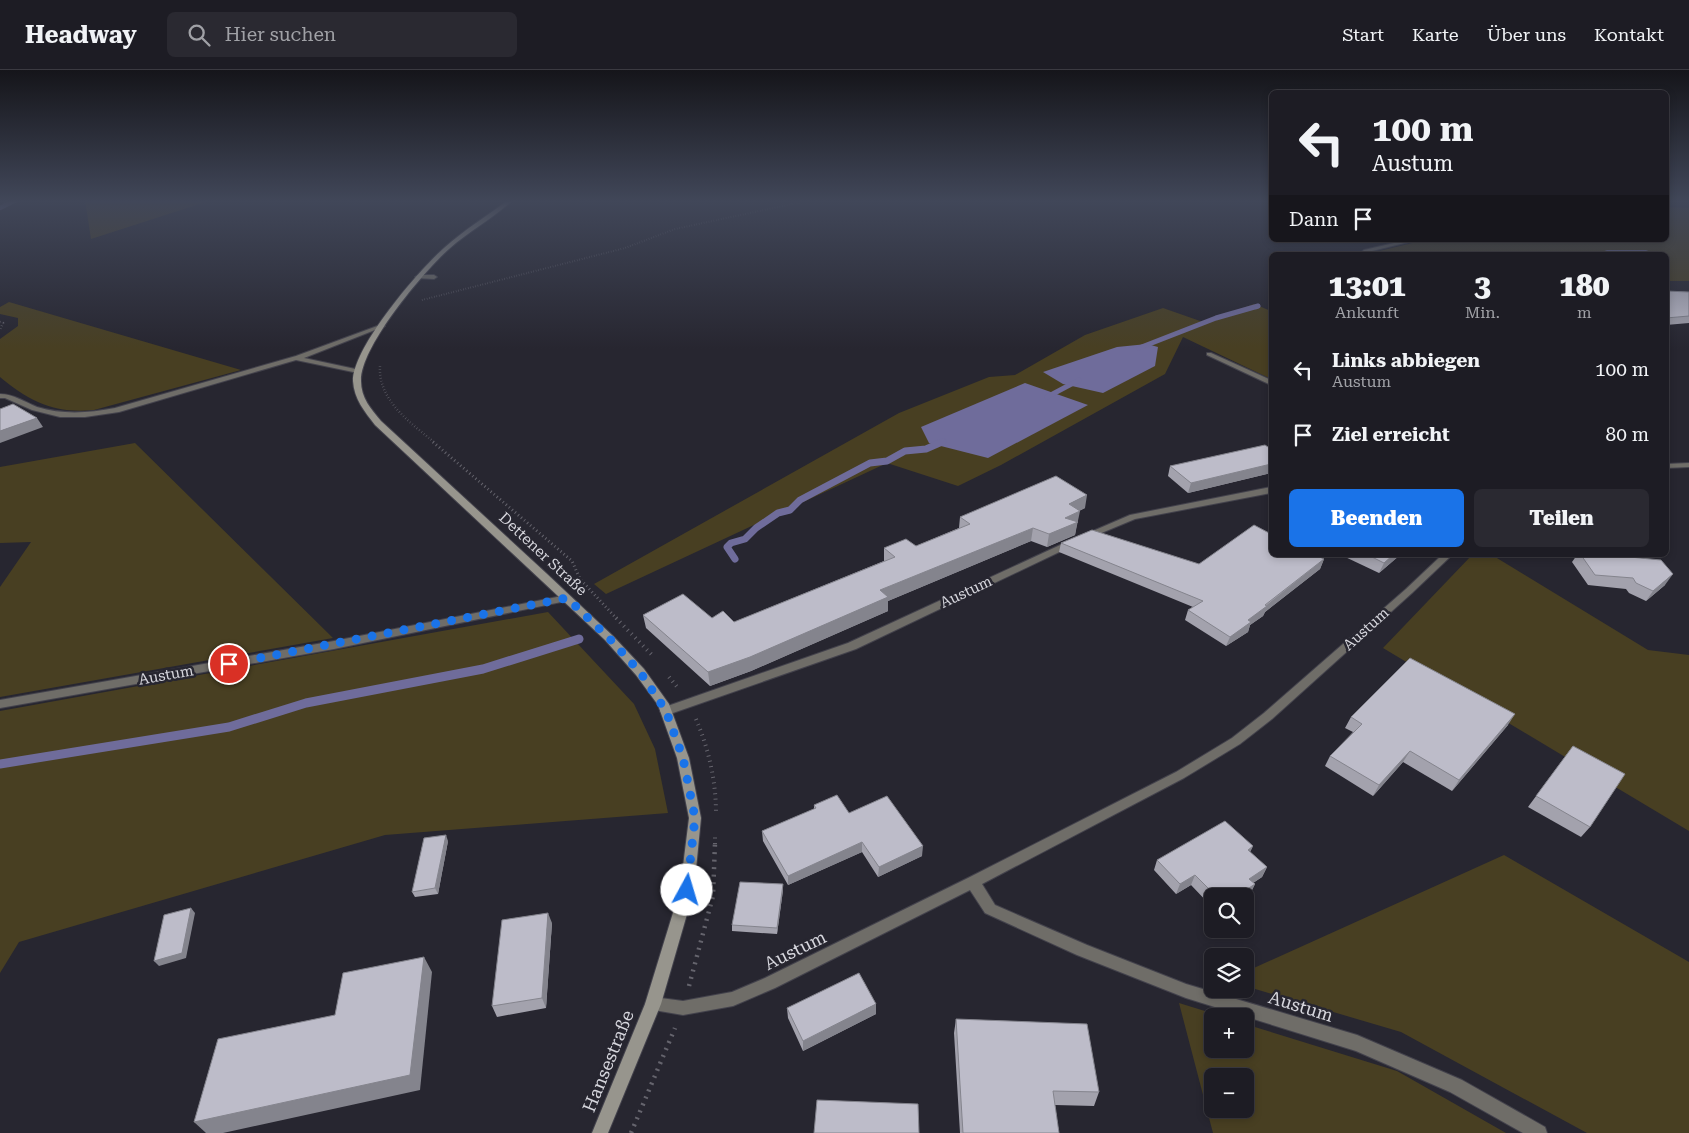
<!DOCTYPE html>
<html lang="de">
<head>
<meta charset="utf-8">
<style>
  body { margin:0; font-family:"Roboto Serif",serif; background:#2a2931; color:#f1f3f6; height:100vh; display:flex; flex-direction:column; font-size:19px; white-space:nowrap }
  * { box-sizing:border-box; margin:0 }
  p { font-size:16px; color:#a0a1a6 }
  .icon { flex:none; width:28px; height:28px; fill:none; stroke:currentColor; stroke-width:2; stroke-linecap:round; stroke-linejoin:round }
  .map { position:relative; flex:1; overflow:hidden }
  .sheet { position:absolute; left:1269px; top:182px; width:400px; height:305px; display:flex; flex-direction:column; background:#1d1c24; border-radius:8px; box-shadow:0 2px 8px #0003,0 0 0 1px #3b3a41 }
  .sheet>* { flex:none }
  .hud { position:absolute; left:1269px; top:20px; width:400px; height:152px; border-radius:8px; box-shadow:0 2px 8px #0003,0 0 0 1px #3b3a41; background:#1d1c24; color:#f1f3f6; overflow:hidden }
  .tools { position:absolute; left:1204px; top:818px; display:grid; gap:10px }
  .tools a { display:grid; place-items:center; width:50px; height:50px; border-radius:8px; background:#1d1c24; box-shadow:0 2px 8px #0003,0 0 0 1px #3b3a41; font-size:25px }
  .pin { position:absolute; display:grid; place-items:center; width:42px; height:42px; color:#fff; margin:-21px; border:2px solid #fff; border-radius:50%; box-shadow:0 1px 5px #0007 }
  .me { position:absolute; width:55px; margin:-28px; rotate:6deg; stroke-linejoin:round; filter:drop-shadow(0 0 4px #0008) }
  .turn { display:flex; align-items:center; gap:18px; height:105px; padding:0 20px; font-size:22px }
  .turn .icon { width:65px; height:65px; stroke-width:2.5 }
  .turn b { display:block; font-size:35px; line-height:42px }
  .then { display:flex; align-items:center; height:48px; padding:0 20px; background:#0003; gap:10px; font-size:19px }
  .eta { display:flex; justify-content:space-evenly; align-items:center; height:85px; text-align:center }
  .eta b { font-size:30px; font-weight:800; line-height:35px }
  .cta { display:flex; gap:10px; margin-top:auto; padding:10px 20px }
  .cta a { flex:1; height:58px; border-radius:8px; background:#1a73e8; color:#fff; font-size:20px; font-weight:800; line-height:58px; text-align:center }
  .cta a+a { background:#2a2931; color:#f1f3f6 }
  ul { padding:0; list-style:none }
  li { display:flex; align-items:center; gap:15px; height:65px; padding:0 20px }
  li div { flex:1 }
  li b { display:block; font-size:19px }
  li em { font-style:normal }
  header { display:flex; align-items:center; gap:30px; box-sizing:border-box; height:70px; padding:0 25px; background:#1d1c24; border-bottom:1px solid #3b3a41 }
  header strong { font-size:24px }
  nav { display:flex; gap:28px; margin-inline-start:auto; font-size:18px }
  .search { width:350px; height:45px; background:#2a2931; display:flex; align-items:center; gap:12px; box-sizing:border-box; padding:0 18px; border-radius:8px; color:#a0a1a6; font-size:19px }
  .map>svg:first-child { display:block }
  .green { fill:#483f22; fill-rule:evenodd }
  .water { fill:#6f6c9b }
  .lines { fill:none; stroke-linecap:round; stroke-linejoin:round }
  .stream-far3 { stroke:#6f6c9b; stroke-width:4.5 }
  .stream-far2 { stroke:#6f6c9b; stroke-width:5 }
  .stream-far1 { stroke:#6f6c9b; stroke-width:7 }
  .stream { stroke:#6f6c9b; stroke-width:9 }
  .lane-casing { stroke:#43424c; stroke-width:2 }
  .street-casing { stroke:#43424c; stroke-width:2 }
  .secondary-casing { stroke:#43424c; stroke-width:2 }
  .path-far4 { stroke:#65646d; stroke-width:2; stroke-dasharray:0.5 2; stroke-linecap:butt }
  .path-far3 { stroke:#65646d; stroke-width:2.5; stroke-dasharray:0.5 2.5; stroke-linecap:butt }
  .path-far2 { stroke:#65646d; stroke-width:3; stroke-dasharray:1 3; stroke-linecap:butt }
  .path-far1 { stroke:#65646d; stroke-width:4; stroke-dasharray:1 4.5; stroke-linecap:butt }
  .path { stroke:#65646d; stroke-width:4.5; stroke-dasharray:2 5.5; stroke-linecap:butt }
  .lane { fill:#6f6d68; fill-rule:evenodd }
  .street { fill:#6f6d68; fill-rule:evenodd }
  .secondary { fill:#97958d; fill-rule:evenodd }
  .wall { fill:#a3a2ad }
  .shaded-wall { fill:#84848d }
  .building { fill:#bdbcc9; stroke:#84848d }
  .route { stroke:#1a73e8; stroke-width:9; stroke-dasharray:0 16.2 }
  .labels { text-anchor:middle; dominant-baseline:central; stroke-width:5; stroke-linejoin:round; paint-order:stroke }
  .street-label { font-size:15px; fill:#d6d6dd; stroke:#272630 }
  .near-street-label { font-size:18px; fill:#d6d6dd; stroke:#272630 }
</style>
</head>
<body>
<header>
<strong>Headway</strong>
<div class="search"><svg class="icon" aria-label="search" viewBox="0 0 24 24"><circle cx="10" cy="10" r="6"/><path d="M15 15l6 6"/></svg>Hier suchen</div>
<nav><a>Start</a><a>Karte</a><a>Über uns</a><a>Kontakt</a></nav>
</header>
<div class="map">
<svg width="1689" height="1063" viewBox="0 0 1689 1063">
  <rect width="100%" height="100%" fill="#272630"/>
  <g class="green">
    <polygon points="85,130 212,130 91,169"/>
    <polygon points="1666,137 1689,138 1689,211 1666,211 1666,185 1369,185 1371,183 1425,170 1666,170"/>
    <path d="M9,232L241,300L94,340C55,344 30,332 0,307V269L18,256V248L0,244V237Z"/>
    <polygon points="1254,234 1271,241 1271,309 1183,267 1165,304 1001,395 958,416 887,393 606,524 594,514 899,343 989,307 1015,305 1085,265 1163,238 1203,252"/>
    <polygon points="135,373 333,568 0,627 0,517 31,472 0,473 0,397"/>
    <polygon points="1472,485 1492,485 1648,580 1689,585 1689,761 1383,578"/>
    <polygon points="548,542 634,634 655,679 668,743 385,765 19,872 0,903 0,641"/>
    <polygon points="1504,785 1689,892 1689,1063 1587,1063 1401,962 1245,916 1245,902"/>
    <path d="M1179,933L1221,946H1212V979H1245V954L1397,1001L1506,1063H1213ZM1245,1006V1039H1212V1006Z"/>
  </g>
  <g class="water">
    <polygon points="1607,180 1646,180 1651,182 1651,184 1594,185"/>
    <polygon points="1147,274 1158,277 1155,296 1103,323 1063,314 1043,302 1117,277"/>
    <polygon points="1025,313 1088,335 988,388 929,373 921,357"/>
  </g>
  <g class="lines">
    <g class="stream-far3">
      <polyline points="0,138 16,130"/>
      <polyline points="1256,237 1258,236"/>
    </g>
    <g class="stream-far2">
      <polyline points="1139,278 1216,248 1258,236"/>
      <polyline points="1047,327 1079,310"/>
      <polyline points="939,373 944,371"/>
    </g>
    <polyline class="stream-far1" points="735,489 727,477 731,473 745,469 756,458 778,443 790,440 800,430 870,393 887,391 905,381 926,379 942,372"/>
    <polyline class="stream" points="0,694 229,657 306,633 483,599 579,569"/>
    <g class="lane-casing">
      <g id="lane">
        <polygon points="418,205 434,205 437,207 434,209 416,208 415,207"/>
        <path d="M380,255L385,256L304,288L360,300L362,301L358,303L296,290L119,342L85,347H60L32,340L5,328H0V324C13,324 25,332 37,337C63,345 89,343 115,338L296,286Z"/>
        <polygon points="1207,283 1211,283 1271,310 1271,315 1207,285"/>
      </g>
    </g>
    <g class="street-casing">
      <g id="street">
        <polygon points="1407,170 1417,170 1368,182 1364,185 1358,185 1364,180"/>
        <polygon points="1689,393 1689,397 1666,398 1666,394"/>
        <polygon points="1271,417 1271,423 1135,449 1087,469 1081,469 1079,467 1130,445"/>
        <polygon points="1071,470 1074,471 1076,473 1074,475 856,579 670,644 662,644 660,641 662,638 848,573"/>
        <polygon points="1442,485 1452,485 1412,523 1272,649 1240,674 1184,708 982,814 995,835 1087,875 1186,914 1357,965 1462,1010 1545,1057 1547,1063 1523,1063 1450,1022 1356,981 1186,928 1077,885 985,843 970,820 775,918 733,936 683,945 648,939 645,934 648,929 653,927 683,931 732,922 765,908 968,808 1176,702 1232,668 1264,643 1406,519"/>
        <polygon points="567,525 572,528 571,530 334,579 0,638 0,630 334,571"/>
      </g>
    </g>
    <g class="secondary-casing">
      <path id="secondary" d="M508,130H513C494,148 469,161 449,179C424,201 360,277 361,311C361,328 371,339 381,351L546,503L613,566L644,599L669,634L689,688L701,748L694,820L661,934L608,1063H592L645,934L680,820L689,748L677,688L658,635L636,605L605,570L375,355C365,342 354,329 353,311C353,277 418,201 444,178C464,160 487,146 508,130Z"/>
    </g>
    <g class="path-far4">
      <polyline points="0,135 10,130"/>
      <polyline points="422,230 625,178 675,159 811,130"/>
    </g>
    <g class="path-far3">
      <polyline points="0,252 3,253 0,260"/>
      <path d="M380,296C378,331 411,353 435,373"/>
    </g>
    <polyline class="path-far2" points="433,372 572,491 580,509 617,549"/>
    <g class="path-far1">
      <polyline points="616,548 653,586"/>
      <polyline points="669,607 678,618"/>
      <path d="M696,649C709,680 716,711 716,744"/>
      <polyline points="715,774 715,763"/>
    </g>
    <g class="path">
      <polyline points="689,916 713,826 715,773"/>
      <polyline points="631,1063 675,958"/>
    </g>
    <use href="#lane" class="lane"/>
    <use href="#street" class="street"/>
    <use href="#secondary" class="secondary"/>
  </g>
  <g class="wall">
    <polygon points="1666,221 1689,222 1689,253 1666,255"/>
    <polygon points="1271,379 1271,403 1188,423 1168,406 1170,396"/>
    <polygon points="1085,438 1079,441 1075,465 1047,477 1031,471 888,531 888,541 751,601 710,616 646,558 643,545 712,548 734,552 884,491 884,478 916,476 959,458 960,447"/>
    <polygon points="1061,473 1199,494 1324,489 1320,499 1265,542 1263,546 1250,555 1248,562 1226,576 1185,550 1188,540 1193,537 1059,482"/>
    <polygon points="1341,485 1400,485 1379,503"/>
    <polygon points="1577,485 1609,485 1665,515 1646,531 1629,523 1626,519 1588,515 1572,492"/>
    <polygon points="1351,647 1508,655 1452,721 1403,692 1373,726 1325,696 1330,686 1353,662 1345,658"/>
    <polygon points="1573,676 1590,757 1581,767 1528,737"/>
    <polygon points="814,735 849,743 922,786 878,807 862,782 788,815 763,771 762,761 814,739"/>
    <polygon points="448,771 438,824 415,827 412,822"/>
    <polygon points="1253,776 1250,782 1267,797 1262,807 1253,813 1255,814 1250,824 1245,826 1212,826 1212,837 1191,815 1176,824 1154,800 1157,790"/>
    <polygon points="783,820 777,864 732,861 732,855"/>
    <polygon points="552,853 546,938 497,947 492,936"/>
    <polygon points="787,938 876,944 803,981 788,948"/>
    <polygon points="956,949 1099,1022 1094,1036 1055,1035 1059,1063 960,1063 954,963"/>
  </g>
  <g class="shaded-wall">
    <polygon points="37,348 43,357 0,373 0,361"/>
    <polygon points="1271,394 1271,403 1188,423 1191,413"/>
    <polygon points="1087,425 1085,438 1066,447 1069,434"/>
    <polygon points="1080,441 1075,465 1047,477 1049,464 1065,448"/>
    <polygon points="1033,458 1031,471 888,531 888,541 751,601 710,616 708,602 880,520"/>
    <polygon points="1393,485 1400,485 1379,503 1384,493"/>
    <polygon points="1324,489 1320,499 1265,542 1263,546 1250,555 1248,562 1226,576 1230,567 1248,550"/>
    <polygon points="1673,504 1665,515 1646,531 1653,521"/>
    <polygon points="1515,644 1508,655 1452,721 1459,710"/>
    <polygon points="1410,681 1403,692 1373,726 1379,715"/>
    <polygon points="446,765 448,771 438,824 435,818"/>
    <polygon points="862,772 862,782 788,815 788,806"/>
    <polygon points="923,776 922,786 878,807 879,797"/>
    <polygon points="1253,776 1248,786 1248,780"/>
    <polygon points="1267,797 1262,807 1244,819 1249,809"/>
    <polygon points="1195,805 1191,815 1176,824 1180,814"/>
    <polygon points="783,814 783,820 777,864 777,858"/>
    <polygon points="1255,814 1250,824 1245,828 1245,826 1237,826"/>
    <polygon points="191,838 195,843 186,888 159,896 154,891"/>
    <polygon points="548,843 552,853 546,938 542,928"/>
    <polygon points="424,887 432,902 420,1020 223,1063 206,1063 194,1052"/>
    <polygon points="876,934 876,944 803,981 803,971"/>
  </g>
  <g class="building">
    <polygon points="1666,221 1689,222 1689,246 1666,248"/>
    <polygon points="13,334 37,348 0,361 0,339"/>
    <polygon points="1265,375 1271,379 1271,394 1191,413 1170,396"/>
    <polygon points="1056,406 1087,425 1069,434 1080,441 1065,448 1078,452 1049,464 1033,458 880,520 888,527 750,587 708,602 643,545 683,524 712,548 723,541 734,552 895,487 884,478 906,469 916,476 970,454 960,447"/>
    <polygon points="1254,455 1271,464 1271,485 1315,485 1324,489 1265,535 1267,536 1248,550 1251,552 1230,567 1188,540 1203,531 1061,473 1092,460 1199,494"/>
    <polygon points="1368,485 1393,485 1384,493"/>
    <polygon points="1581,485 1609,485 1661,490 1673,504 1653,521 1636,513 1633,508 1595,505"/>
    <polygon points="1410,588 1515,644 1459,710 1410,681 1379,715 1330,686 1362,654 1351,647"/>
    <polygon points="1573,676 1625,704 1590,757 1536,726"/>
    <polygon points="837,725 849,743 887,726 923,776 879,797 862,772 788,806 762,761 816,738 814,735"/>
    <polygon points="1225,751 1253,776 1248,780 1267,797 1249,809 1255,814 1237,826 1216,826 1195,805 1180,814 1157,790"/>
    <polygon points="446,765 435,818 412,822 424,768"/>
    <polygon points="740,812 783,814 777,858 732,855"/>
    <polygon points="191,838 182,883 154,891 164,845"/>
    <polygon points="548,843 542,928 492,936 502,850"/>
    <polygon points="424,887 410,1005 194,1052 218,969 335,945 343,903"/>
    <polygon points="859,903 876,934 803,971 787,938"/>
    <polygon points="956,949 1087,954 1099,1022 1053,1021 1059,1063 963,1063"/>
    <polygon points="817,1030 918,1034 919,1063 814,1063"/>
  </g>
  <linearGradient id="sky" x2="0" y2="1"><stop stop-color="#15151a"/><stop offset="0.47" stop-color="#414759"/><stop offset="1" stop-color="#414759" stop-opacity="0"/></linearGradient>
  <rect width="1689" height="279" fill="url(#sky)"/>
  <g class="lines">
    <polyline class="route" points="229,594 567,528 609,568 640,602 666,641 683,688 695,748 687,820"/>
  </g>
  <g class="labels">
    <g class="street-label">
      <text transform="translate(543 484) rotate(43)">Dettener Straße</text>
      <text transform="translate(966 522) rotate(-25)">Austum</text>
      <text transform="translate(1366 559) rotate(-42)">Austum</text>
      <text transform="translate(166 605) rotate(-10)">Austum</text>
    </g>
    <g class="near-street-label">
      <text transform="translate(795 880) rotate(-26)">Austum</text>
      <text transform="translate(1301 936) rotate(17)">Austum</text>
      <text transform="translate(608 991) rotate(-68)">Hansestraße</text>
    </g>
  </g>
</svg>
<div class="tools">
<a><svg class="icon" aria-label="search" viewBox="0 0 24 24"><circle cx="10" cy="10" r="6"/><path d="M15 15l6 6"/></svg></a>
<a><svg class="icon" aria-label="layers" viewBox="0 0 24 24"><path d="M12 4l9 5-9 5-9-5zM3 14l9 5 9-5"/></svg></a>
<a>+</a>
<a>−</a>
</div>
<div class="pin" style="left:229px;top:594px;background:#d93025"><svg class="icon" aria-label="arrive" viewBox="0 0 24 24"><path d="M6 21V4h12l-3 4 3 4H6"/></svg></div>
<svg class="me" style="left:687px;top:820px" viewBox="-20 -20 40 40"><circle r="19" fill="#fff"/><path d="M0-13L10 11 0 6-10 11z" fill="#1a73e8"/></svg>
<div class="hud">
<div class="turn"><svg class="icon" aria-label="left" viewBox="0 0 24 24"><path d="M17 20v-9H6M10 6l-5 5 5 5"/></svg><div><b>100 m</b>Austum</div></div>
<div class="then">Dann<svg class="icon" aria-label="arrive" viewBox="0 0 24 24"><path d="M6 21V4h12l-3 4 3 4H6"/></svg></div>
</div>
<section class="sheet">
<div class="eta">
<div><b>13:01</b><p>Ankunft</p></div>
<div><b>3</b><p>Min.</p></div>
<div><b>180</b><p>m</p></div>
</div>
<ul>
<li><svg class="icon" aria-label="left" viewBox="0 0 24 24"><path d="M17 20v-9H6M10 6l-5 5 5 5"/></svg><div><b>Links abbiegen</b><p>Austum</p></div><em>100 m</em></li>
<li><svg class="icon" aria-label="arrive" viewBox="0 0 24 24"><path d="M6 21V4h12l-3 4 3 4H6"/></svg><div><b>Ziel erreicht</b></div><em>80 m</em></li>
</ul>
<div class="cta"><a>Beenden</a><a>Teilen</a></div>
</section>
</div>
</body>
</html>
